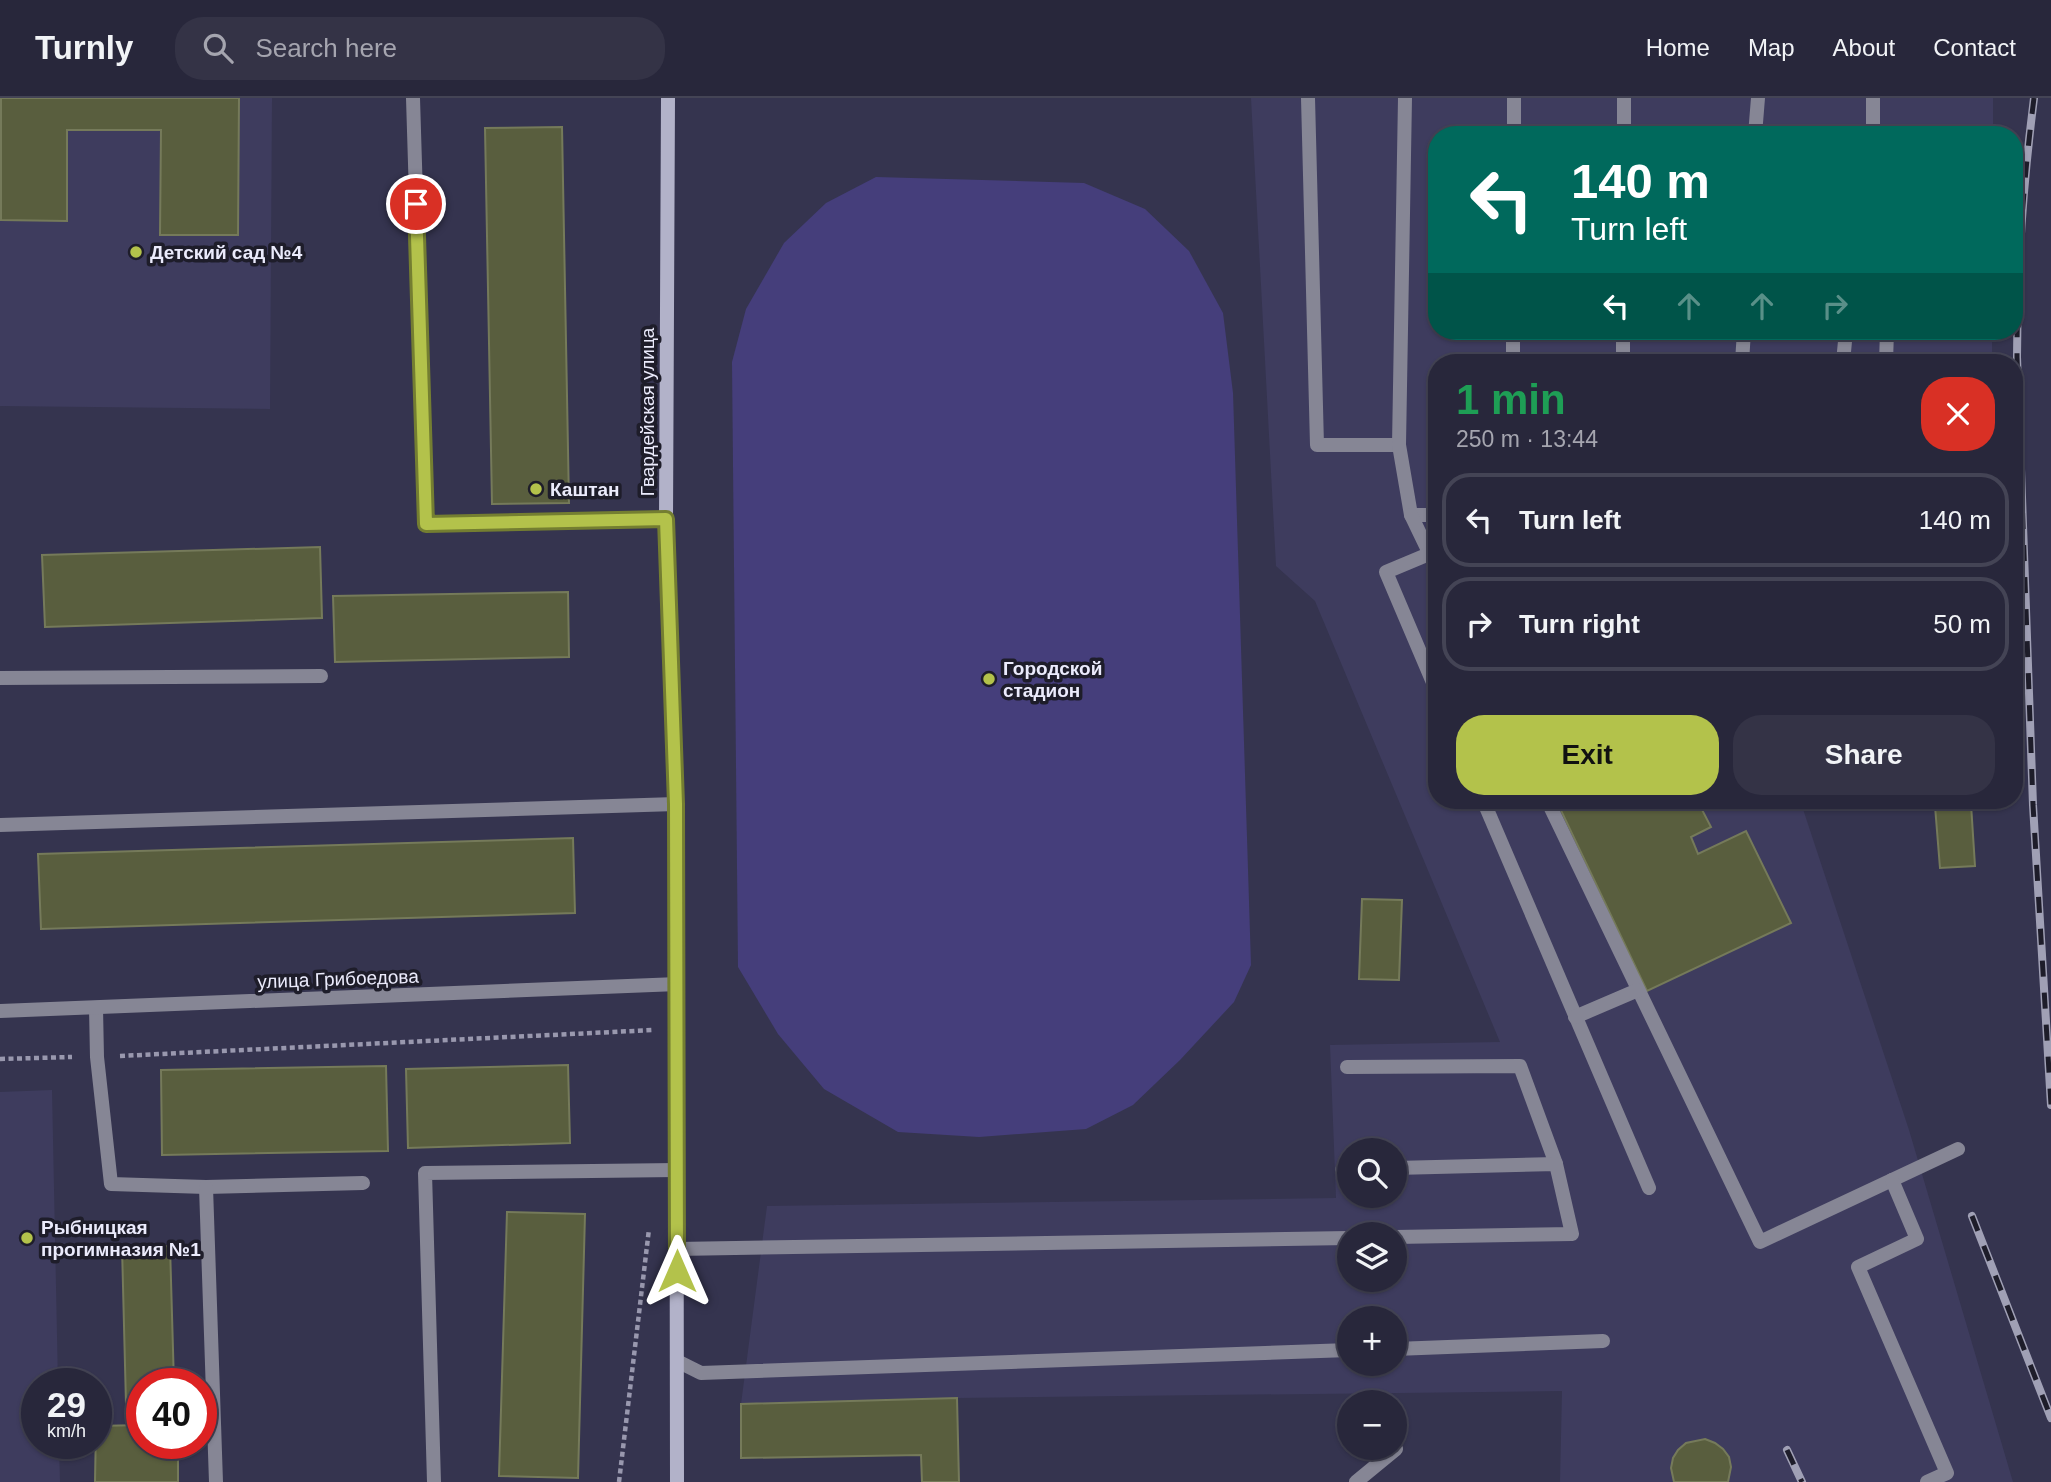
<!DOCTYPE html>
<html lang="en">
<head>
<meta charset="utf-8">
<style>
  body { margin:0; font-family:Helvetica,sans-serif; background:#343346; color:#f1f3f6; height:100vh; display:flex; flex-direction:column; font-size:26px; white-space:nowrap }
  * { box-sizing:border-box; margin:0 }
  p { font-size:23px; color:#a5a5af }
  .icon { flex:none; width:38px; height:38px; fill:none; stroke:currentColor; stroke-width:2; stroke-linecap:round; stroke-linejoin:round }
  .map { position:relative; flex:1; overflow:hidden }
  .side { position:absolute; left:1428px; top:256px; width:595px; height:455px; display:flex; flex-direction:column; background:#28273b; border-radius:28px; box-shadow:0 2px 5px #0004,0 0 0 2px #445 }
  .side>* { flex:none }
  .top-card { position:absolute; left:1428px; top:28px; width:595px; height:214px; border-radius:28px; box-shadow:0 2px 5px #0004,0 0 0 2px #445; background:#00695c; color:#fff; overflow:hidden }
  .controls { position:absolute; left:1337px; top:1040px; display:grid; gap:14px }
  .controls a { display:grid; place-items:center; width:70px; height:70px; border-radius:50%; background:#28273b; box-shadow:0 2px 5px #0004,0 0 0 2px #445; font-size:35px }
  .speed { position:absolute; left:21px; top:1270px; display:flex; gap:14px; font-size:35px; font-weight:700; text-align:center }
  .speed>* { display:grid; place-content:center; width:91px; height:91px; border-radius:50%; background:#28273b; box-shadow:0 2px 5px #0004,0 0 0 2px #445; line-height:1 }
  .speed small { font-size:18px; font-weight:400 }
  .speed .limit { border:10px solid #d22; background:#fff; color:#111 }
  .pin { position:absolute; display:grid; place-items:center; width:60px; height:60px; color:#fff; margin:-30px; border:4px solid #fff; border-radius:50%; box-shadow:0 2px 7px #0007 }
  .me { position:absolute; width:77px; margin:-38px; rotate:0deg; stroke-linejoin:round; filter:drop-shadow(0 0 5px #0008) }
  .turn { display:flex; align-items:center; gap:24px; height:147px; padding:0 28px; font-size:32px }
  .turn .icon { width:91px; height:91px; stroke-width:2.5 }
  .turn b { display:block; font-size:49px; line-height:60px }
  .lanes { display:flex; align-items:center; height:66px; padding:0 28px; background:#0003; justify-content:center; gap:35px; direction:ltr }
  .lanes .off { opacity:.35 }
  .round { display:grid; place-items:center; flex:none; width:74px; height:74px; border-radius:28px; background:#343346 }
  .head { display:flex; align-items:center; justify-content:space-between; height:119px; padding:0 28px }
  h1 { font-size:42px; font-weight:700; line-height:52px; color:#1e9e55 }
  .primary-button { display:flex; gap:14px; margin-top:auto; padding:14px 28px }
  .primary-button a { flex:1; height:80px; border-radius:28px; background:#b3c24b; color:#111; font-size:28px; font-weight:700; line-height:80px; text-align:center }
  .primary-button a+a { background:#343346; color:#f1f3f6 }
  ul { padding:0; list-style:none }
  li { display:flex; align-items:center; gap:21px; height:94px; margin:0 14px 10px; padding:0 14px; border:4px solid #445; border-radius:28px }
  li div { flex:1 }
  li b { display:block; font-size:26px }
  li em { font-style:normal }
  header { display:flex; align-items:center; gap:42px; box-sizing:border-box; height:98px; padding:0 35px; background:#28273b; border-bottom:2px solid #445 }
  header strong { font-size:33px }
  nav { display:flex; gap:38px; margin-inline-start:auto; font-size:24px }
  .search { width:490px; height:63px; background:#343346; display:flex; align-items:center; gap:18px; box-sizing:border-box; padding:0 24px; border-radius:28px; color:#a5a5af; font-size:26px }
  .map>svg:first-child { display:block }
  .built { fill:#3e3c5e; fill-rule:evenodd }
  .green { fill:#453e7b }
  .building { fill:#595e3e; stroke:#757a5a; stroke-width:2 }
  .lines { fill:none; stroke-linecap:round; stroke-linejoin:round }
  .path { stroke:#9998ae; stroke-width:4.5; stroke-dasharray:5 3.5; stroke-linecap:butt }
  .lane { stroke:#868695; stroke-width:14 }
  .street { stroke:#868695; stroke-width:14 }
  .secondary { stroke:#b2b2c9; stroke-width:14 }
  .rail-casing { stroke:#a0a0b5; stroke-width:8 }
  .rail { stroke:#1e1d2a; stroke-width:5; stroke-dasharray:16; stroke-linecap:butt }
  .route-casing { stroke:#747e31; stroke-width:18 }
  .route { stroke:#b3c24b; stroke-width:12 }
  .poi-dot { fill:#b3c24b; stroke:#1e1d2a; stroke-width:2.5 }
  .labels { text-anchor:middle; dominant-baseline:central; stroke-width:7; stroke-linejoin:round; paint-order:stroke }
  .poi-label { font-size:19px; font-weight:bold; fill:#ebebfc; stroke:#1e1d2a; text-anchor:start }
  .street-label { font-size:19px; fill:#ebebfc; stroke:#1e1d2a }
</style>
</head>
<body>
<header>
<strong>Turnly</strong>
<div class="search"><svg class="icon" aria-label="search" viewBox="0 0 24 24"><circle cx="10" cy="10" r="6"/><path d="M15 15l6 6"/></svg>Search here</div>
<nav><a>Home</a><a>Map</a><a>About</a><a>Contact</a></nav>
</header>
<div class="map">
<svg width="2051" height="1384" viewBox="0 0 2051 1384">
  <rect width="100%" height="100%" fill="#35344f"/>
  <g class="built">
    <polygon points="0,0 272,0 270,311 0,308"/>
    <path d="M1251,0H1993V37H1437V233H1992V264H1437V702H1800L1909,1032L2013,1384H1560L1562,1293L957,1300L741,1306L767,1108L1336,1100L1330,947L1500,944L1315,503L1276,468ZM1349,1052H1395V1097H1349ZM1349,1136H1395V1181H1349ZM1349,1220H1395V1265H1349Z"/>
    <polygon points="52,992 58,1286 37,1286 37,1346 59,1346 60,1384 0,1384 0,994"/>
  </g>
  <polygon class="green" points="876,79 1084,85 1145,111 1189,153 1223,215 1233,295 1251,867 1234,904 1180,962 1133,1007 1086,1031 979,1039 898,1034 824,991 778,936 738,869 732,264 746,211 784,145 826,105"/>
  <g class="building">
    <polygon points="1,0 239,0 238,137 160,137 161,32 67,32 67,123 1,122"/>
    <polygon points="562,29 569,405 492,406 485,30"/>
    <polygon points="320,449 322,520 45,529 42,457"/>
    <polygon points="568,494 569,559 335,564 333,498"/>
    <polygon points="1556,702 1697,702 1711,729 1691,739 1698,756 1746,733 1791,825 1647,893"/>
    <polygon points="1971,706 1975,768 1940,770 1935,708"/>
    <polygon points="573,740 575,815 41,831 38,756"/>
    <polygon points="1362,801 1402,802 1399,882 1359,881"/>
    <polygon points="568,967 570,1045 408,1050 406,971"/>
    <polygon points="386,968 388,1053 162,1057 161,972"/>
    <polygon points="507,1114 585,1116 578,1380 499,1378"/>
    <polygon points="170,1148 174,1286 142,1286 142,1306 126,1306 122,1149"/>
    <polygon points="957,1300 959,1384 922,1384 921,1357 741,1360 741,1306"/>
    <polygon points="142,1327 142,1346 178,1346 178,1384 95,1384 96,1328"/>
    <polygon points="1705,1341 1715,1345 1723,1351 1729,1359 1731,1369 1728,1384 1674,1384 1671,1370 1673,1360 1678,1352 1686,1345"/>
  </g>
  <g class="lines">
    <g class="path">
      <polyline points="120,958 653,932"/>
      <polyline points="0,961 72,959"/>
      <polyline points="619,1384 649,1131"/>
    </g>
    <g class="lane">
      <polyline points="413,0 426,426 666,421"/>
      <polyline points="1308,0 1317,347 1399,347"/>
      <polyline points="1405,0 1399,347 1411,417 1437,417"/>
      <polyline points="1514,37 1514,0"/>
      <polyline points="1624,37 1624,0"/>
      <polyline points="1755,37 1758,0"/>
      <polyline points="1873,37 1873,0"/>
      <polyline points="1513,264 1513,233"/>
      <polyline points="1623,264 1623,233"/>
      <polyline points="1742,264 1744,233"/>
      <polyline points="1843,264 1846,233"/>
      <polyline points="1886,264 1887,233"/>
      <polyline points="1411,417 1437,471"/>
      <polyline points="1429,456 1386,474 1437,594"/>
      <polyline points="0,580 321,578"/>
      <polyline points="1483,702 1649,1090"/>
      <polyline points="1547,702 1760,1144 1958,1051"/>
      <polyline points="0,727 676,706"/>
      <polyline points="96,910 97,959 111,1086 206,1089 363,1085"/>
      <polyline points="1575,919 1638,892"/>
      <polyline points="1347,969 1520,968 1556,1066"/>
      <polyline points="1395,1070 1556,1066 1572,1136 1395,1139"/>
      <polyline points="1342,1072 1349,1072"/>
      <polyline points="1892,1082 1917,1141 1858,1169 1947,1375 1927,1384"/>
      <polyline points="206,1089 216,1384"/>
      <polyline points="677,1151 1349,1140"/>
      <polyline points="1395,1251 1603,1243"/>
      <polyline points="677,1263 701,1275 1349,1252"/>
      <polyline points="434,1384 425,1075 677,1072"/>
      <polyline points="1356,1384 1396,1351"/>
    </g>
    <polyline class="street" points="0,913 678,886"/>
    <polyline class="secondary" points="668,0 666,421 676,706 677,1384"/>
    <g class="rail-casing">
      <g id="rail">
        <path d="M2034,0C2023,86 2017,172 2017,259L2033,707L2051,1007"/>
        <polyline points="1972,1118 2051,1320"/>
        <polyline points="1787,1352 1802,1384"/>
      </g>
    </g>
    <use href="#rail" class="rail"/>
  </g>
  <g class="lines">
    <g class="route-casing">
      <polyline id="route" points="416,106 426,426 666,421 676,706 677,1173"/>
    </g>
    <use href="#route" class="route"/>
  </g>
  <g class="poi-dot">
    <circle cx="136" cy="154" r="7"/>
    <circle cx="536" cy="391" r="7"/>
    <circle cx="989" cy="581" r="7"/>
    <circle cx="27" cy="1140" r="7"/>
  </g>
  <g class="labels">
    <g class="poi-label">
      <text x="150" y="154">Детский сад №4</text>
      <text x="550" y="391">Каштан</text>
      <text x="1003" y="570">Городской<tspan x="1003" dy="22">стадион</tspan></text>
      <text x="41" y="1129">Рыбницкая<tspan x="41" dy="22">прогимназия №1</tspan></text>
    </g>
    <g class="street-label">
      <text transform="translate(647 314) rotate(-90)">Гвардейская улица</text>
      <text transform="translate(338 881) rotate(-2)">улица Грибоедова</text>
    </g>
  </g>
</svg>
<div class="controls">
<a><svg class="icon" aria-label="search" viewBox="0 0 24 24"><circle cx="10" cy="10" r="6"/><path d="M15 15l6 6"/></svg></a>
<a><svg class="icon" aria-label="layers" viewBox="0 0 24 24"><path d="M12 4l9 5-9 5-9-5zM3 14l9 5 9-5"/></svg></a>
<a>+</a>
<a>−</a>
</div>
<div class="speed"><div>29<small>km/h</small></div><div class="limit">40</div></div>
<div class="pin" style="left:416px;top:106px;background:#d93025"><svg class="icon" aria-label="arrive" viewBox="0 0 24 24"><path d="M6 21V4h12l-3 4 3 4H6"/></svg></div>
<svg class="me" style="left:677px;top:1173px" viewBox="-20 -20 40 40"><path d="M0-17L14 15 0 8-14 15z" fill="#b3c24b" stroke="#fff" stroke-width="4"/></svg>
<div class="top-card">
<div class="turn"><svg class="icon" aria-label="left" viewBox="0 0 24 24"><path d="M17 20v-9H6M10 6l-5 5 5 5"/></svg><div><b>140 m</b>Turn left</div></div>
<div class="lanes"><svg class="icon" aria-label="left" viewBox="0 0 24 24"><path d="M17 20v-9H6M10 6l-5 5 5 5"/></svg><svg class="icon off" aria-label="ahead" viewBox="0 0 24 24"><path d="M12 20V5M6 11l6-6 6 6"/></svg><svg class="icon off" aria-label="ahead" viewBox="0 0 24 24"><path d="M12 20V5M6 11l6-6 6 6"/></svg><svg class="icon off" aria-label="right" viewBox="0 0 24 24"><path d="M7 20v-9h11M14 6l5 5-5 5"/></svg></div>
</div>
<section class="side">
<div class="head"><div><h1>1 min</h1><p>250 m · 13:44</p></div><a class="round" style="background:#d93025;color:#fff"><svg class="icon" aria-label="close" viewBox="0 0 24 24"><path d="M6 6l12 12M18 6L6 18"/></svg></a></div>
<ul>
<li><svg class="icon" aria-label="left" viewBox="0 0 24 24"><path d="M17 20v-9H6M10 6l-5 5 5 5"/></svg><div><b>Turn left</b></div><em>140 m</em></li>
<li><svg class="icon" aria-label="right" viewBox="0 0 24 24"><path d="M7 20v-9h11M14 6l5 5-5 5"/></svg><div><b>Turn right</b></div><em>50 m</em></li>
</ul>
<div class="primary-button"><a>Exit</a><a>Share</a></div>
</section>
</div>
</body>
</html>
